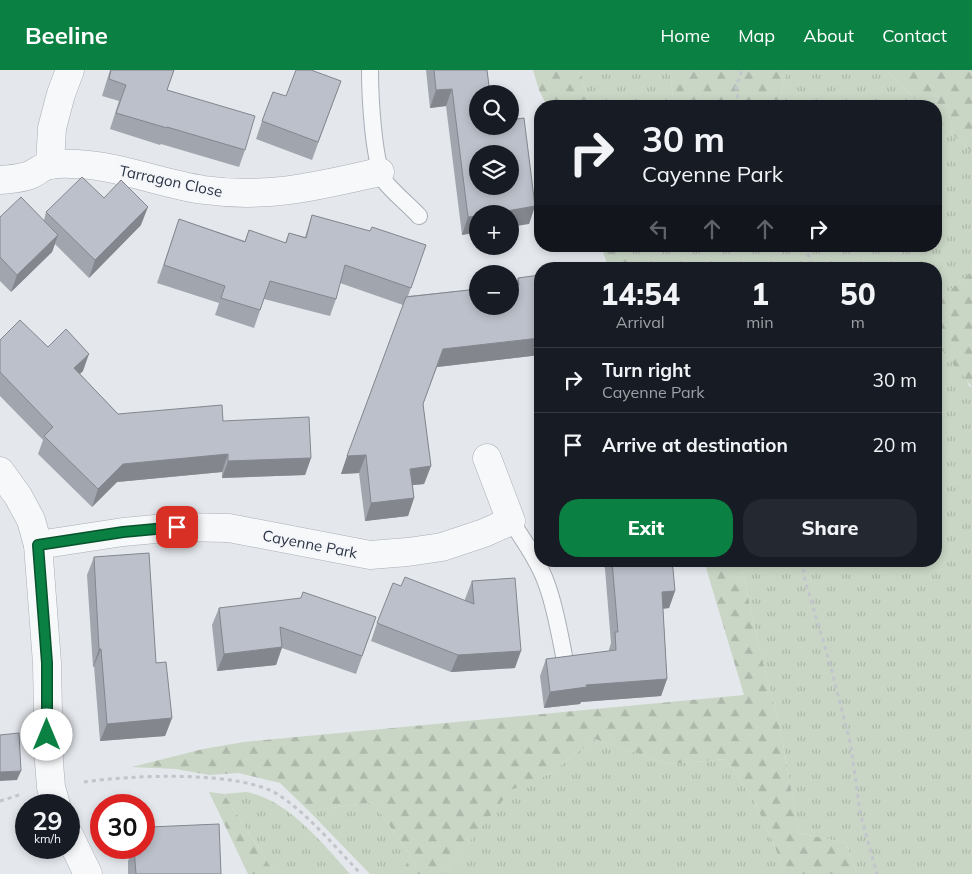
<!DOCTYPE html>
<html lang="en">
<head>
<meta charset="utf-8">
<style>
  body { margin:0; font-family:Mulish,sans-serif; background:#242831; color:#f1f3f6; height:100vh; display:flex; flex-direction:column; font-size:19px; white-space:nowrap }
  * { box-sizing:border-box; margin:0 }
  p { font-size:16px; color:#9ea1a6 }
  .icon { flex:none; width:28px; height:28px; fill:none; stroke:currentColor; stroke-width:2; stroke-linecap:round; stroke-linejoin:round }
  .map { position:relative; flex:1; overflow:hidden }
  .sheet { position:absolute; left:534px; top:192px; width:408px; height:305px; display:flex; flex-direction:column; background:#171b24; border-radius:20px; box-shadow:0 2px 8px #0003 }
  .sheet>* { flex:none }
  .banner { position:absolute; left:534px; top:30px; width:408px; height:152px; border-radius:20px; box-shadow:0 2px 8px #0003; background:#171b24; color:#f1f3f6; overflow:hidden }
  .controls { position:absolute; left:469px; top:15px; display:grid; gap:10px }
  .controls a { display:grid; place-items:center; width:50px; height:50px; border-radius:50%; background:#171b24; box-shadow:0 2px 8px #0003; font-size:25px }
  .speed { position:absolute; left:15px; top:724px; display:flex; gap:10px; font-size:25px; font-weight:700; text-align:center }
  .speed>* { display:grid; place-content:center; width:65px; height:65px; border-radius:50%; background:#171b24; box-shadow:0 2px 8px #0003; line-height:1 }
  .speed small { font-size:12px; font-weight:400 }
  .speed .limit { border:8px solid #d22; background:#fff; color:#111 }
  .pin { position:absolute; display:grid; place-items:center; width:42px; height:42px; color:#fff; margin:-21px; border-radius:10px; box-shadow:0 2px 8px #0006 }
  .me { position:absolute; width:55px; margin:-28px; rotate:0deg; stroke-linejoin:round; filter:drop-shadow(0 0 4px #0008) }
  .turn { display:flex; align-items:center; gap:18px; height:105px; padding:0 25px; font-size:22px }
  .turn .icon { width:65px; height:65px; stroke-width:2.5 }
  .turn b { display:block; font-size:35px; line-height:42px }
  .lanes { display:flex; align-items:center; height:48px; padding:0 25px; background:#0003; justify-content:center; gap:25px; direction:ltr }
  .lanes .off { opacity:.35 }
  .eta { display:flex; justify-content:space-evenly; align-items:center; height:85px; text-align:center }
  .eta b { font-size:30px; font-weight:800; line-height:35px }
  .action { display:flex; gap:10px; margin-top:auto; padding:10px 25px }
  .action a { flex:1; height:58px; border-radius:20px; background:#0b8043; color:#fff; font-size:20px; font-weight:800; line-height:58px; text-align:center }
  .action a+a { background:#242831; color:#f1f3f6 }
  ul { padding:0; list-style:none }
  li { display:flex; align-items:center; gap:15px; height:65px; padding:0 25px; border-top:1px solid #363941 }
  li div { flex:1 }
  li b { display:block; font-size:19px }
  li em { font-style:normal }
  header { display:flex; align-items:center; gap:30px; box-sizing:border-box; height:70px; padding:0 25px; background:#0b8043; color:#fff }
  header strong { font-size:24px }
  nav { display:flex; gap:28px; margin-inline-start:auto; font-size:18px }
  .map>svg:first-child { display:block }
  .grass { fill:url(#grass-tufts) }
  .forest { fill:url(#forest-firs) }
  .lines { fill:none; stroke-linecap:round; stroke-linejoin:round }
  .service-casing { stroke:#a9aeb7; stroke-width:18 }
  .minor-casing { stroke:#a9aeb7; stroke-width:29 }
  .path { stroke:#c2c5cb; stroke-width:3; stroke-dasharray:4 4; stroke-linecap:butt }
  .service { stroke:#f7f8fa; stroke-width:16 }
  .minor { stroke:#f7f8fa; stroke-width:28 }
  .wall { fill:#a1a5ae }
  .shaded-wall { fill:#83868d }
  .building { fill:#bbc0ca; stroke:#83868d; fill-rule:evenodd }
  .route-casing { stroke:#07532c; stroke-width:12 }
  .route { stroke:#0b8043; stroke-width:9 }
  .labels { text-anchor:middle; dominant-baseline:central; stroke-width:5; stroke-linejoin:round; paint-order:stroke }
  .street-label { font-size:15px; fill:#2b3445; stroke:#f4f6f9 }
</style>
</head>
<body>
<header>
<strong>Beeline</strong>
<nav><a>Home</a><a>Map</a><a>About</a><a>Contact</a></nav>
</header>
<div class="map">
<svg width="972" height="804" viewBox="0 0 972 804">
  <defs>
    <pattern id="grass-tufts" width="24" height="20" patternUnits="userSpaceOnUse" patternTransform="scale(1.25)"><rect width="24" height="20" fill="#c9d6c5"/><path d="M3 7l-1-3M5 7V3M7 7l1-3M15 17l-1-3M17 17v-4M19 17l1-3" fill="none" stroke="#adb8ab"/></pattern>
    <pattern id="forest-firs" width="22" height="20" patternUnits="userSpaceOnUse" patternTransform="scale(1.25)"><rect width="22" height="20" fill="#c9d6c5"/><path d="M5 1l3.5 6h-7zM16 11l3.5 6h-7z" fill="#adb8ab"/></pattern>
  </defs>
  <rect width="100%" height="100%" fill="#e4e7ec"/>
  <g class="grass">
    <polygon points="580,0 670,0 674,36 590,36"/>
    <polygon points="787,0 886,0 922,36 778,36"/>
    <polygon points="935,48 972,82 972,201 937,231 969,316 972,317 972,804 857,804 846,773 799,763 781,663 758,572 740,491 935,491 935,199 639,199 629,176 935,176"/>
    <polygon points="595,669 670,694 726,689 754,731 773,772 785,804 445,804 450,796 511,719 549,704"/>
    <path d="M246,722C287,729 323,774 350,804H275L224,724Z"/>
    <polygon points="373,732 410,785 402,804 370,804 309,741"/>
  </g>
  <g class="forest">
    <polygon points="533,0 580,0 590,36 547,36 539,20"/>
    <polygon points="670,0 787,0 778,36 674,36"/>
    <polygon points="886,0 972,0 972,82 935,48 935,36 922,36"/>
    <polygon points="601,176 629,176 639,199 609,199"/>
    <polygon points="972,201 972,317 937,274 937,231"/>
    <polygon points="704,491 740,491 758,572 781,663 799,763 846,773 857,804 785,804 773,772 754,731 726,689 670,694 595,669 549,704 511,720 450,796 445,804 402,804 410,785 373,732 309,741 280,713 239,703 209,705 176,699 132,697 203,679 244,672 744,625"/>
    <polygon points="209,722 224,724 275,804 248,804"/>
  </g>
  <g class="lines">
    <g class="service-casing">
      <g id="service">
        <path d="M370,0C370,23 373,96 386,113C396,125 409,135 419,146"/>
        <path d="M511,451C524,471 539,492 547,515C556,540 560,566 565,591"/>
      </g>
    </g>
    <g class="minor-casing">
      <g id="minor">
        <polyline points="50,95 52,58 61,24 70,0"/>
        <path d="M0,110C10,109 20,109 30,105C37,102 43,96 50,95C58,93 69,94 77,94C121,96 161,114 204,120C269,129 318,116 380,102"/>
        <polyline points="0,401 18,426 31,450 38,475 47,593 49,692 51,717 56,735"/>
        <polyline points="38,475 123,462 177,457 229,458 370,485 408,482 442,477 484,463 511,451 487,388"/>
        <polyline points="69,765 88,804"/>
      </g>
    </g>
    <g class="path">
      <polyline points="739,36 736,17 742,0"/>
      <polyline points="805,176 813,199"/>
      <polyline points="802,491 805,510 830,594 851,676 860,742 877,804"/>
      <path d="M84,712C131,705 240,700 279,725C310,746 335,777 361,804"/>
      <polyline points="0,731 19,725"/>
    </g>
    <use href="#service" class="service"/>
    <use href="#minor" class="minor"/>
  </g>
  <g class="wall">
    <polygon points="110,0 174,0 167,20 245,80 239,97 161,74 160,75 110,59 119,31 102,26"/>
    <polygon points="426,0 487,0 490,24 535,136 529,154 478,144 478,162 462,165 446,36 430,38"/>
    <polygon points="341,11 312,90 256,69 262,51 286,26"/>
    <polygon points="104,128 141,155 89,208 55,174 52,182 11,222 0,211 0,147 44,150 46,142"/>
    <polygon points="312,145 370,161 426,175 408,226 515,215 518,208 540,205 540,285 437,297 423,334 431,396 424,414 413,415 414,428 408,446 365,451 359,403 341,404 403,235 340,213 336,229 330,246 264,229 254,258 215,245 219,233 157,213 179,149 245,171 249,160 285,173 289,163 305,167"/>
    <polygon points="0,270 48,277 83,301 80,304 118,344 223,351 311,388 305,405 222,408 222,402 117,412 92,437 38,384 43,370 0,326"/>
    <polygon points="94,487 156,593 172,648 165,666 100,671 94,596 93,597 87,505"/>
    <polygon points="603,491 671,491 675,521 669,538 663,539 667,609 661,626 581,632 580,634 544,638 540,606 546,589 609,581 609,579 611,573 605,499"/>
    <polygon points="472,511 515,598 451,602 371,571 377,553 401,516 465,531 465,529"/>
    <polygon points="219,538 376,547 356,604 282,578 276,595 217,601 212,555"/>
    <polygon points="150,757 221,804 128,804 128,791 133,778 144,778 144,773"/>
  </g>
  <g class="shaded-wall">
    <polygon points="452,19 446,36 430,38 436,20"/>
    <polygon points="535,136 529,154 510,157 510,144 490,144"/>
    <polygon points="148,137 141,155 89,208 95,190"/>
    <polygon points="478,146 478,162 462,165 468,147"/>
    <polygon points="58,165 52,182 11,222 17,205"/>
    <polygon points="540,268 540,285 437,297 443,279"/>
    <polygon points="89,284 83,301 67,315 74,298"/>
    <polygon points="228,384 222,402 117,412 92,437 98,419 123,394"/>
    <polygon points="366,385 359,403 341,404 347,386"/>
    <polygon points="311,388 305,405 222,408 228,391"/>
    <polygon points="431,396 424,414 404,416 410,399"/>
    <polygon points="414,428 408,446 365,451 371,433"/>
    <polygon points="675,521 669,538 656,539 662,522"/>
    <polygon points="282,577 276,595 217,601 224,584"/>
    <polygon points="99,579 101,579 94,596 93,597"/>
    <polygon points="521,581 515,598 451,602 458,585"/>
    <polygon points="667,609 661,626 581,632 580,634 544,638 550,622 586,615"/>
    <polygon points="172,648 165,666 100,671 107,654"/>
    <polygon points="21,701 17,710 0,711 0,702"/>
  </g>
  <g class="building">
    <polygon points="111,0 174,0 167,20 255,46 245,80 167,57 167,58 116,43 126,15 109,9"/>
    <polygon points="296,0 311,0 341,11 318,72 262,51 273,22 286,26"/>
    <path d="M434,0H487L490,24H478V56H510V50L524,48L535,136L490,144H478V146L468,147L452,19L436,20ZM478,84H510V116H478Z"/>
    <polygon points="82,107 104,128 121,110 148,137 95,190 46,142"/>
    <polygon points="21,127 58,165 17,205 0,187 0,147"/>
    <polygon points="312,145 370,161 372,157 426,175 411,218 345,195 336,229 270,211 260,240 221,228 225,216 164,195 179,149 245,172 249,160 286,173 289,163 306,168"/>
    <polygon points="540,205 540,268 443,279 423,334 431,396 410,399 414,428 371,433 366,385 347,386 406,227 478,219 478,236 510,236 510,216 519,215 518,208"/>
    <polygon points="20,250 48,277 66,259 89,284 74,298 118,344 222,335 223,351 309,347 311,388 228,391 228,384 123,394 98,419 44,366 53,357 0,302 0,270"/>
    <polygon points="149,483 156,593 166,592 172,648 107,654 101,579 99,579 94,487"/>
    <polygon points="612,491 671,491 673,499 675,521 662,522 667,609 586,615 587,617 550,622 546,589 616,580 615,562 618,562"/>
    <polygon points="405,507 474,534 472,511 515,508 521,581 458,585 377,553 393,513 401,516"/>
    <polygon points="303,522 376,547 362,586 280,557 282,577 224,584 219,538 301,528"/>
    <polygon points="19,663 21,701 0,702 0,665"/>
    <polygon points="219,754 221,804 136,804 134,778 144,778 144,773 150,773 150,757"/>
  </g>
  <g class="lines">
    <g class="route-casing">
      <polyline id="route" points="47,665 47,593 38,475 123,462 177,457"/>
    </g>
    <use href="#route" class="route"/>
  </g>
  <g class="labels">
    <g class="street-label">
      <text transform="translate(171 111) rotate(12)">Tarragon Close</text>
      <text transform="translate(310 474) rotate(11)">Cayenne Park</text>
    </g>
  </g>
</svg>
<div class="controls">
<a><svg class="icon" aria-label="search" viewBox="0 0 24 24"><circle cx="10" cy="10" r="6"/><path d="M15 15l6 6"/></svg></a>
<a><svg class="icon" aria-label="layers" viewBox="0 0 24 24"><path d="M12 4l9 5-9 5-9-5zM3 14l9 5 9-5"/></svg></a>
<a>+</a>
<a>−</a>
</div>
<div class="speed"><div>29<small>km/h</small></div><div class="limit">30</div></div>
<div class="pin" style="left:177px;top:457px;background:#d93025"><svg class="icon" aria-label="arrive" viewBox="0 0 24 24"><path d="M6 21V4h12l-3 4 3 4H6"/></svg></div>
<svg class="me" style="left:47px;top:665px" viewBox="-20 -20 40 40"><circle r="19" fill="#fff"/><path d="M0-13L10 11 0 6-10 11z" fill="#0b8043"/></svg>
<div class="banner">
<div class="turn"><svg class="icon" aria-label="right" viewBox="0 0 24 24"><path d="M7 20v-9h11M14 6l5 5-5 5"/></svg><div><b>30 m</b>Cayenne Park</div></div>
<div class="lanes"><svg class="icon off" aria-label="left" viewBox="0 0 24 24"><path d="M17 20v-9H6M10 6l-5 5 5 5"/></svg><svg class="icon off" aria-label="ahead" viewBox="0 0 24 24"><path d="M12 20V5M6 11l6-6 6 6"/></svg><svg class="icon off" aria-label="ahead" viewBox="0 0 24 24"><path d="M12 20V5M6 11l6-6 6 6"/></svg><svg class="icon" aria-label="right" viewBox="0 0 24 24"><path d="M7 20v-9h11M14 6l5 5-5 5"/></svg></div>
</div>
<section class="sheet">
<div class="eta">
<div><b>14:54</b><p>Arrival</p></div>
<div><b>1</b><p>min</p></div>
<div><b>50</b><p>m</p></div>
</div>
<ul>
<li><svg class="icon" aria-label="right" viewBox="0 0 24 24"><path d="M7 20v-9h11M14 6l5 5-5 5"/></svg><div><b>Turn right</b><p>Cayenne Park</p></div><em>30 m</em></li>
<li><svg class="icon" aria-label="arrive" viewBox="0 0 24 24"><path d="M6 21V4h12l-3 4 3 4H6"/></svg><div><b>Arrive at destination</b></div><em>20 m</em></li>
</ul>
<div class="action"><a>Exit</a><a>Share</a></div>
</section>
</div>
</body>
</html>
